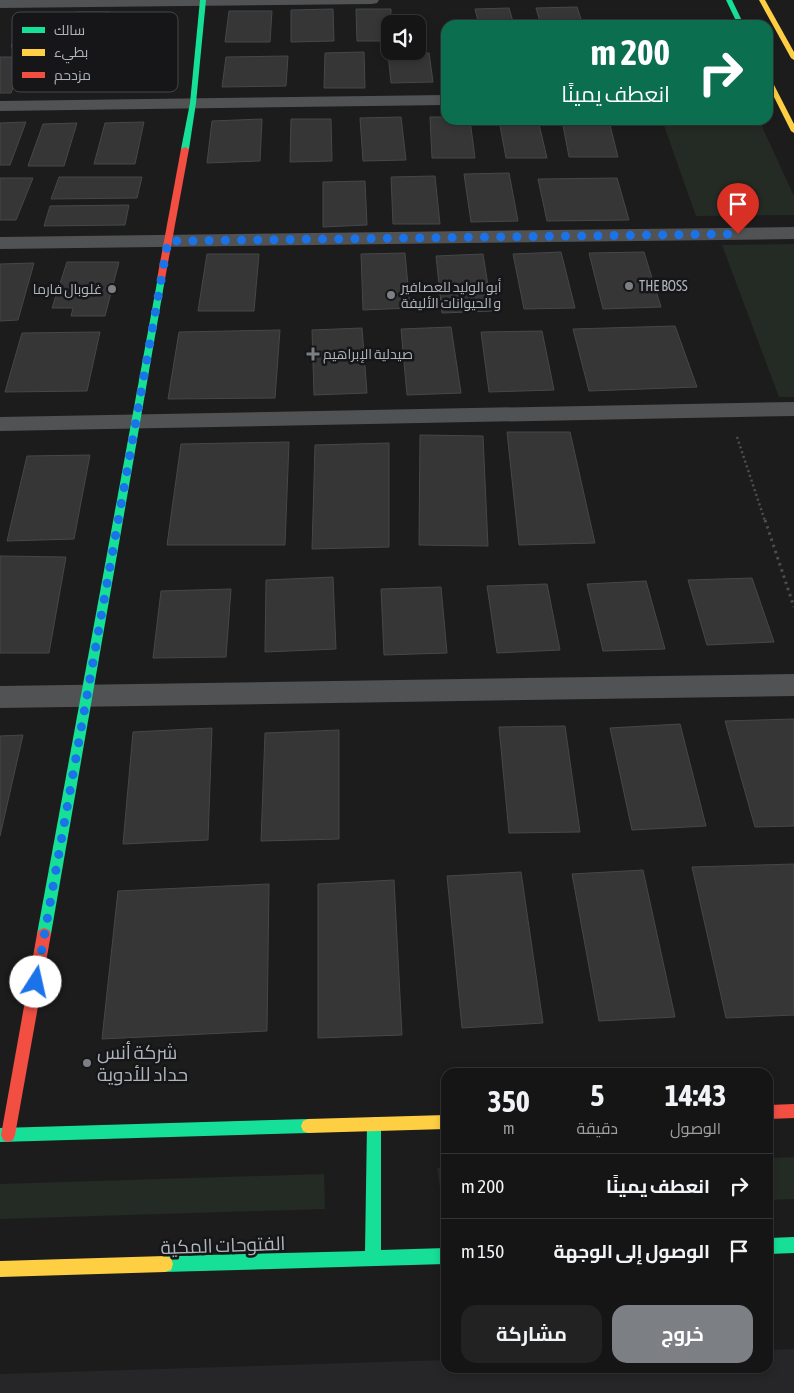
<!DOCTYPE html>
<html lang="ar">
<head>
<meta charset="utf-8">
<style>
  body { margin:0; font-family:"Asap Condensed",Cairo,sans-serif; background:#222; color:#f1f3f6; direction:rtl; height:100vh; display:flex; flex-direction:column; font-size:19px; white-space:nowrap }
  * { box-sizing:border-box; margin:0 }
  p { font-size:16px; color:#9d9fa0 }
  .icon { flex:none; width:28px; height:28px; fill:none; stroke:currentColor; stroke-width:2; stroke-linecap:round; stroke-linejoin:round }
  .map { position:relative; flex:1; overflow:hidden; direction:ltr }
  .details { position:absolute; left:441px; top:1068px; width:332px; height:305px; display:flex; flex-direction:column; background:#151515; border-radius:15px; box-shadow:0 2px 8px #0003,0 0 0 1px #343434; direction:rtl }
  .details>* { flex:none }
  .top-card { position:absolute; left:441px; top:20px; width:332px; height:105px; border-radius:15px; box-shadow:0 2px 8px #0003,0 0 0 1px #343434; direction:rtl; background:#0b6e4f; color:#fff; overflow:hidden }
  .controls { position:absolute; left:381px; top:15px; display:grid; gap:10px }
  .controls a { display:grid; place-items:center; width:45px; height:45px; border-radius:10px; background:#151515; box-shadow:0 2px 8px #0003,0 0 0 1px #343434; font-size:25px }
  .pin { position:absolute; display:grid; place-items:center; width:42px; height:42px; color:#fff; margin:-51px -21px; border-radius:50% 50% 50% 0; rotate:-45deg; box-shadow:0 0 5px #0007 }
  .pin .icon { rotate:45deg }
  .me { position:absolute; width:55px; margin:-28px; rotate:10deg; stroke-linejoin:round; filter:drop-shadow(0 0 4px #0008) }
  .turn { display:flex; align-items:center; gap:18px; height:105px; padding:0 20px; font-size:22px }
  .turn .icon { width:65px; height:65px; stroke-width:2.5 }
  .turn b { display:block; font-size:35px; line-height:42px }
  .eta { display:flex; justify-content:space-evenly; align-items:center; height:85px; text-align:center }
  .eta b { font-size:30px; font-weight:700; line-height:35px }
  .action { display:flex; gap:10px; margin-top:auto; padding:10px 20px }
  .action a { flex:1; height:58px; border-radius:15px; background:#7c7f83; color:#fff; font-size:20px; font-weight:700; line-height:58px; text-align:center }
  .action a+a { background:#222; color:#f1f3f6 }
  ul { padding:0; list-style:none }
  li { display:flex; align-items:center; gap:15px; height:65px; padding:0 20px; border-top:1px solid #343434 }
  li div { flex:1 }
  li b { display:block; font-size:19px }
  li em { font-style:normal }
  .map>svg:first-child { display:block }
  .built { fill:#262628 }
  .green { fill:#242a24 }
  .building { fill:#363637; stroke:#454748 }
  .lines { fill:none; stroke-linecap:round; stroke-linejoin:round }
  .path-far1 { stroke:#4c4d4f; stroke-width:2.5; stroke-dasharray:2 3; stroke-linecap:butt }
  .path { stroke:#4c4d4f; stroke-width:3; stroke-dasharray:2.5 4; stroke-linecap:butt }
  .street { fill:#515254; fill-rule:evenodd }
  .fast { fill:#16e098; fill-rule:evenodd }
  .slow { fill:#ffcf43; fill-rule:evenodd }
  .jam { fill:#f24e42; fill-rule:evenodd }
  .route { stroke:#1a73e8; stroke-width:9; stroke-dasharray:0 16.2 }
  .poi-dot { fill:#7c7f83; stroke:#161618; stroke-width:2 }
  .labels { text-anchor:middle; dominant-baseline:central; stroke-width:5; stroke-linejoin:round; paint-order:stroke }
  .far-poi-label { font-size:14px; fill:#afb5bb; stroke:#161618; text-anchor:start }
  .near-poi-label { font-size:19px; fill:#afb5bb; stroke:#161618; text-anchor:start }
  .near-street-label { font-size:19px; fill:#afb5bb; stroke:#161618 }
  .key { fill:#161618; stroke:#444649; stroke-width:1 }
  .key-label { font-size:14px; fill:#afb5bb }
</style>
</head>
<body>
<div class="map">
<svg width="794" height="1393" viewBox="0 0 794 1393">
  <rect width="100%" height="100%" fill="#1c1c1c"/>
  <polygon class="built" points="794,1349 794,1393 0,1393 0,1374 446,1360 446,1368 769,1368 769,1350"/>
  <g class="green">
    <polygon points="662,120 759,120 794,196 794,215 696,216"/>
    <polygon points="794,244 794,397 779,397 722,245"/>
    <polygon points="794,1157 794,1199 769,1200 769,1158"/>
    <polygon points="446,1167 446,1209 443,1209 437,1168"/>
    <polygon points="324,1174 325,1209 0,1219 0,1184"/>
  </g>
  <g class="building">
    <polygon points="577,7 583,25 541,25 536,8"/>
    <polygon points="509,8 514,25 479,25 475,9"/>
    <polygon points="333,9 334,41 291,42 291,10"/>
    <polygon points="356,9 391,9 390,41 357,41"/>
    <polygon points="229,11 272,11 270,42 225,42"/>
    <polygon points="76,12 110,12 100,44 65,44"/>
    <polygon points="54,14 45,46 11,47 21,15"/>
    <polygon points="364,52 365,88 324,88 325,53"/>
    <polygon points="388,53 429,53 433,82 391,83"/>
    <polygon points="288,56 286,86 222,87 226,57"/>
    <polygon points="0,57 24,57 11,93 0,93"/>
    <polygon points="401,117 406,160 363,161 360,118"/>
    <polygon points="430,117 446,117 446,120 470,120 475,158 432,158"/>
    <polygon points="262,119 260,161 207,163 212,121"/>
    <polygon points="291,119 331,119 332,161 290,162"/>
    <polygon points="499,120 538,120 547,158 506,158"/>
    <polygon points="562,120 607,120 609,121 618,157 569,157"/>
    <polygon points="26,122 10,165 0,165 0,123"/>
    <polygon points="144,122 135,164 94,164 105,123"/>
    <polygon points="77,123 64,166 28,166 43,124"/>
    <polygon points="509,173 518,221 471,222 464,174"/>
    <polygon points="435,176 440,224 393,224 391,177"/>
    <polygon points="59,177 142,177 137,198 51,199"/>
    <polygon points="0,178 33,178 16,220 0,220"/>
    <polygon points="617,178 629,220 547,221 538,179"/>
    <polygon points="365,181 367,225 323,227 323,182"/>
    <polygon points="129,205 125,225 44,226 50,206"/>
    <polygon points="561,252 575,308 524,309 513,254"/>
    <polygon points="644,252 661,307 603,309 589,253"/>
    <polygon points="405,253 410,308 363,310 361,254"/>
    <polygon points="207,254 259,254 254,311 198,311"/>
    <polygon points="483,254 492,311 442,313 436,256"/>
    <polygon points="67,262 119,262 105,316 71,316 73,308 52,308"/>
    <polygon points="34,263 18,320 0,321 0,264"/>
    <polygon points="675,326 697,387 589,391 573,329"/>
    <polygon points="451,327 461,393 407,395 401,329"/>
    <polygon points="362,328 367,393 314,395 312,330"/>
    <polygon points="280,330 275,398 168,399 179,332"/>
    <polygon points="542,331 554,390 489,392 481,332"/>
    <polygon points="100,332 87,391 5,392 22,333"/>
    <polygon points="507,432 570,432 595,543 519,545"/>
    <polygon points="420,435 483,436 488,546 419,545"/>
    <polygon points="289,442 285,545 167,545 181,444"/>
    <polygon points="389,443 389,547 312,549 315,445"/>
    <polygon points="90,455 74,539 7,541 27,456"/>
    <polygon points="0,556 66,557 49,653 0,653"/>
    <polygon points="333,577 336,649 265,652 266,580"/>
    <polygon points="752,578 774,642 707,645 688,580"/>
    <polygon points="646,581 665,649 603,651 587,584"/>
    <polygon points="547,584 560,650 497,653 487,586"/>
    <polygon points="441,587 447,653 384,655 381,589"/>
    <polygon points="231,589 226,657 153,658 161,591"/>
    <polygon points="794,719 794,826 755,827 725,721"/>
    <polygon points="680,724 706,826 632,830 610,728"/>
    <polygon points="565,726 580,832 509,833 499,727"/>
    <polygon points="212,728 208,840 123,844 133,732"/>
    <polygon points="339,730 339,839 261,841 265,733"/>
    <polygon points="23,735 0,836 0,736"/>
    <polygon points="794,864 794,1015 726,1018 692,867"/>
    <polygon points="643,870 675,1017 599,1021 572,874"/>
    <polygon points="521,872 543,1023 462,1028 447,876"/>
    <polygon points="394,880 402,1035 318,1038 318,884"/>
    <polygon points="269,884 267,1031 102,1039 118,891"/>
  </g>
  <g class="lines">
    <polyline class="path-far1" points="737,437 765,521"/>
    <polyline class="path" points="765,520 794,607"/>
    <g class="street">
      <polygon points="0,0 379,0 377,3 372,4 0,8"/>
      <polygon points="446,95 446,105 0,111 0,101"/>
      <polygon points="794,227 794,239 0,249 0,237"/>
      <polygon points="794,402 794,416 0,431 0,417"/>
      <polygon points="794,674 794,696 0,708 0,686"/>
    </g>
    <g class="fast">
      <polygon points="200,0 206,0 196,103 189,149 185,151 181,149 190,103"/>
      <polygon points="726,0 732,0 744,25 738,25"/>
      <polygon points="158,277 165,279 51,934 49,938 44,940 39,938 37,934"/>
      <polygon points="374,1117 379,1119 381,1124 381,1250 446,1248 446,1264 165,1272 159,1270 157,1264 159,1258 165,1256 365,1251 367,1124 369,1119"/>
      <polygon points="308,1119 313,1121 315,1126 313,1131 308,1133 0,1142 0,1128"/>
      <polygon points="794,1237 794,1253 769,1254 769,1238"/>
    </g>
    <g class="slow">
      <polygon points="759,0 765,0 794,52 794,60 791,58"/>
      <polygon points="769,79 772,81 794,124 794,133 791,131 769,87"/>
      <polygon points="446,1115 446,1129 308,1133 303,1131 301,1126 303,1121 308,1119"/>
      <polygon points="165,1256 171,1258 173,1264 171,1270 165,1272 0,1277 0,1261"/>
    </g>
    <g class="jam">
      <polygon points="185,147 189,149 165,279 161,281 157,279 181,149"/>
      <polygon points="44,928 49,930 51,934 15,1135 13,1140 8,1142 3,1140 1,1135 37,934 39,930"/>
      <polygon points="794,1104 794,1118 769,1119 769,1105"/>
    </g>
  </g>
  <g class="lines">
    <polyline class="route" points="36,982 168,241 738,234"/>
  </g>
  <g class="poi-dot">
    <circle cx="629" cy="286" r="5"/>
    <circle cx="112" cy="289" r="5"/>
    <circle cx="391" cy="295" r="5"/>
    <path d="M310.5 346.5h5v5h5v5h-5v5h-5v-5h-5v-5h5z"/>
    <circle cx="87" cy="1063" r="5"/>
  </g>
  <g class="labels">
    <g class="far-poi-label">
      <text x="639" y="286">THE BOSS</text>
      <text x="401" y="287">أبو الوليد للعصافير<tspan x="401" dy="16">و الحيوانات الأليفة</tspan></text>
      <text x="102" y="289" text-anchor="end">غلوبال فارما</text>
      <text x="323" y="354">صيدلية الإبراهيم</text>
    </g>
    <g class="near-poi-label">
      <text x="97" y="1052">شركة أنس<tspan x="97" dy="22">حداد للأدوية</tspan></text>
    </g>
    <g class="near-street-label">
      <text transform="translate(223 1245) rotate(-2)">الفتوحات المكية</text>
    </g>
  </g>
  <rect x="12" y="12" width="166" height="80" rx="8" class="key"/>
  <rect x="22" y="27" width="23" height="6" fill="#16e098"/>
  <rect x="22" y="49" width="23" height="7" fill="#ffcf43"/>
  <rect x="22" y="72" width="23" height="6" fill="#f24e42"/>
  <g class="key-label">
    <text x="54" y="35">سالك</text>
    <text x="54" y="57">بطيء</text>
    <text x="54" y="80">مزدحم</text>
  </g>
</svg>
<div class="controls">
<a><svg class="icon" aria-label="sound" viewBox="0 0 24 24"><path d="M4 9h4l5-4v14l-5-4H4zM17 9q2 3 0 6"/></svg></a>
</div>
<div class="pin" style="left:738px;top:234px;background:#d93025"><svg class="icon" aria-label="arrive" viewBox="0 0 24 24"><path d="M6 21V4h12l-3 4 3 4H6"/></svg></div>
<svg class="me" style="left:36px;top:982px" viewBox="-20 -20 40 40"><circle r="19" fill="#fff"/><path d="M0-13L10 11 0 6-10 11z" fill="#1a73e8"/></svg>
<div class="top-card">
<div class="turn"><svg class="icon" aria-label="right" viewBox="0 0 24 24"><path d="M7 20v-9h11M14 6l5 5-5 5"/></svg><div><b>200 m</b>انعطف يمينًا</div></div>
</div>
<section class="details">
<div class="eta">
<div><b>14:43</b><p>الوصول</p></div>
<div><b>5</b><p>دقيقة</p></div>
<div><b>350</b><p>m</p></div>
</div>
<ul>
<li><svg class="icon" aria-label="right" viewBox="0 0 24 24"><path d="M7 20v-9h11M14 6l5 5-5 5"/></svg><div><b>انعطف يمينًا</b></div><em>200 m</em></li>
<li><svg class="icon" aria-label="arrive" viewBox="0 0 24 24"><path d="M6 21V4h12l-3 4 3 4H6"/></svg><div><b>الوصول إلى الوجهة</b></div><em>150 m</em></li>
</ul>
<div class="action"><a>خروج</a><a>مشاركة</a></div>
</section>
</div>
</body>
</html>
